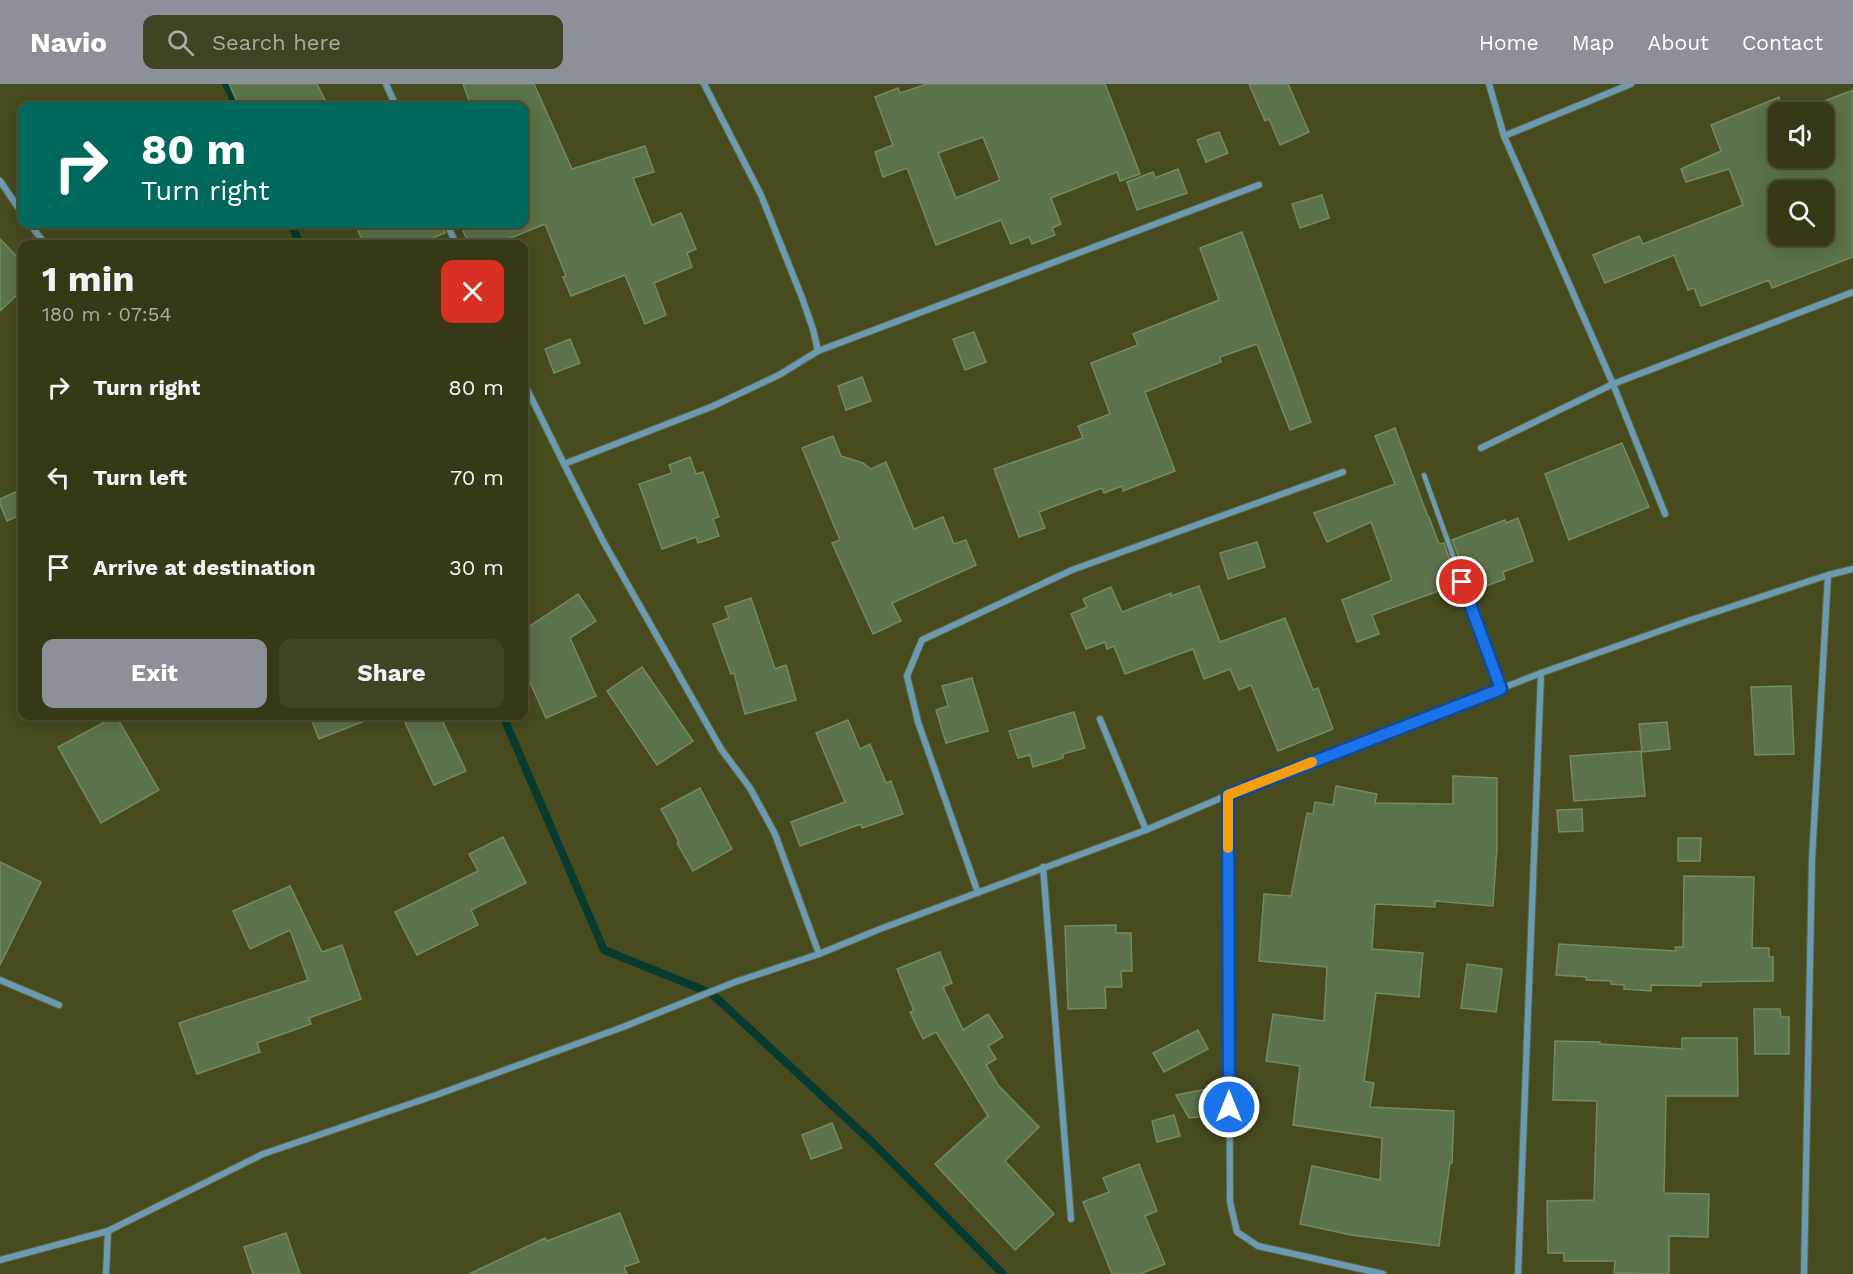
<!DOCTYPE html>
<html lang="en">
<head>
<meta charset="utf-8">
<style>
  body { margin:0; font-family:"Work Sans",sans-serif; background:#414323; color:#f1f3f6; height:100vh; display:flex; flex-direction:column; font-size:22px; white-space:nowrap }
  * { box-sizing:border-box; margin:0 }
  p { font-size:20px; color:#aaaca1 }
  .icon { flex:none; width:33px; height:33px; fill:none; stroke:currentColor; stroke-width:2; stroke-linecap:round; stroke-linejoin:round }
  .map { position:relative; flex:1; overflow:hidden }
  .side { position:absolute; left:18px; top:156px; width:510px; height:480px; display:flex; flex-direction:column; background:#363816; border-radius:12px; box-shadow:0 3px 15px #0003,0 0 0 2px #505235 }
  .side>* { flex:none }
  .top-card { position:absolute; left:18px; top:18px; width:510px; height:126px; border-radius:12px; box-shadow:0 3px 15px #0003,0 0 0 2px #505235; background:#00695c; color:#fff; overflow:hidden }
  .buttons { position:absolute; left:1768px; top:18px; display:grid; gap:12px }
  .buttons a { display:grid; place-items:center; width:66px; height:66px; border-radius:12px; background:#363816; box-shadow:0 3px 15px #0003,0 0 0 2px #505235; font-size:30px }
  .pin { position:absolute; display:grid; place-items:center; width:51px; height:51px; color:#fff; margin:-26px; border:3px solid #fff; border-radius:50%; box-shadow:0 2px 6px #0007 }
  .me { position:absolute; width:66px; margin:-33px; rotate:0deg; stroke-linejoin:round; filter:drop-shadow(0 0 4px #0008) }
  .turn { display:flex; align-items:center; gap:21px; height:126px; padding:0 24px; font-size:27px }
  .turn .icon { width:78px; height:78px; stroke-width:2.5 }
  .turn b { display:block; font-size:42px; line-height:51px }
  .round { display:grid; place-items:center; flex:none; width:63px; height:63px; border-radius:12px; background:#414323 }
  .head { display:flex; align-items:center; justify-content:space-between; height:102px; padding:0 24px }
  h1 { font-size:36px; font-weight:700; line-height:45px }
  .button { display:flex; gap:12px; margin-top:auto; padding:12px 24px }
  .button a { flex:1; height:69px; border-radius:12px; background:#8c9099; color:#fff; font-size:24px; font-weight:700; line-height:69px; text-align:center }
  .button a+a { background:#414323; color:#f1f3f6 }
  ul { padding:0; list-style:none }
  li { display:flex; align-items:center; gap:18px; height:90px; padding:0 24px }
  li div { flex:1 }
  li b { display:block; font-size:22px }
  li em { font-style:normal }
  header { display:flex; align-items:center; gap:36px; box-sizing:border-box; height:84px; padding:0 30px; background:#8c9099; color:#fff }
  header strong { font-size:28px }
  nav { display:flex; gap:33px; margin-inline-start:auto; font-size:21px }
  .search { width:420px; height:54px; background:#414323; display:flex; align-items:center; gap:15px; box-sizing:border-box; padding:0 21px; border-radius:12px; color:#aaaca1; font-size:22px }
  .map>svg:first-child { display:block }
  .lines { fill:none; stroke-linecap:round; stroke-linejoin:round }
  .stream { stroke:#083b2f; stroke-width:8 }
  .building { fill:#5c724a; stroke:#738a61; stroke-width:1.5; fill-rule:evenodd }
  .lane-casing { stroke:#64673e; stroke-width:6 }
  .street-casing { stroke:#64673e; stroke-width:8 }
  .lane { stroke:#6b9bb4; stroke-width:4.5 }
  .street { stroke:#6b9bb4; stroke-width:6 }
  .route-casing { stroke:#114b97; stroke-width:15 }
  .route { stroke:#1a73e8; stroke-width:10 }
  .slow { stroke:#f59e0b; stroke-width:10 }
</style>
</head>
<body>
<header>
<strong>Navio</strong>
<div class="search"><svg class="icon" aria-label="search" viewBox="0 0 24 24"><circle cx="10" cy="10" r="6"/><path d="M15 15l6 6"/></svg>Search here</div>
<nav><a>Home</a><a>Map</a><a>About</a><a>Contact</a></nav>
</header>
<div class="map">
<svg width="1853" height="1190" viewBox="0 0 1853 1190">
  <rect width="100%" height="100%" fill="#484b1e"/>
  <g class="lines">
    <g class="stream">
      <polyline points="226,0 237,22"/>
      <polyline points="291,140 300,160"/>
      <polyline points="503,632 604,866 711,909 873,1059 1003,1190"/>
    </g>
  </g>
  <g class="building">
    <polygon points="229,0 317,0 328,22 239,22"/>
    <polygon points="463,0 534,0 572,85 645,62 654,88 633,94 652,141 681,129 696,165 687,169 692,183 654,199 666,231 645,240 625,191 571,212 563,193 566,192 545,140 496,160 469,160 461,142 455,145 453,140 524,140 524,22 471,22"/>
    <path d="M927,0H1105L1140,90L1120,97L1117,88L1051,114L1061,140L1052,144L1055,151L1032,160L1029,153L1011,160L1001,136L936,161L907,84L883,93L875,68L893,61L875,13L898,4L900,9ZM983,53L1000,96L956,114L938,69Z"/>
    <polygon points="1249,0 1288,0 1309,48 1280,61 1269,35 1265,37"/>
    <path d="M1853,6V173L1772,204L1769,196L1701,222L1694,204L1688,206L1674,171L1605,199L1593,171L1639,152L1643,160L1743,121L1729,85L1686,98L1681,85L1721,67L1711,41L1779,13V74H1824V17ZM1779,106H1824V152H1779Z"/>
    <polygon points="1219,48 1228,69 1206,78 1197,56"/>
    <polygon points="1178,85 1187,109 1137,126 1127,98 1153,88 1155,94"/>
    <polygon points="1322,111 1329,134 1300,144 1292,120"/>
    <polygon points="355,140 442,140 445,149 418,160 364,160"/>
    <polygon points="1242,148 1311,338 1290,346 1257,260 1220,273 1221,278 1145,308 1175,387 1123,407 1122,402 1104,409 1102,404 1039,428 1045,444 1019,453 994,385 1083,354 1078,342 1110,330 1091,279 1138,261 1133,250 1219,216 1200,164"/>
    <polygon points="0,155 22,178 22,206 0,227"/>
    <polygon points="974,248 986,278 965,286 953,255"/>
    <polygon points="570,255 580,279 554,289 545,265"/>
    <polygon points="862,293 871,317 846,326 838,302"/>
    <polygon points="1395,344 1428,433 1429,433 1439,460 1444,459 1458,500 1372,531 1379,550 1357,558 1342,516 1392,496 1371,438 1327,458 1314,429 1395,400 1375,352"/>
    <polygon points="833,352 841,372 863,379 871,385 886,378 914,445 943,433 954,460 966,456 976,481 892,519 901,537 873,550 832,459 840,456 802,364"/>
    <polygon points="1622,359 1649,423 1569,456 1545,390"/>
    <polygon points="690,373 696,390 703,388 719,433 713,435 719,452 698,459 696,453 662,465 639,400 672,389 669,381"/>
    <polygon points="22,405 22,430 7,437 0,420 0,415"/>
    <polygon points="1518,434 1533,477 1503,488 1505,495 1472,507 1452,456 1505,436 1506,439"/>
    <polygon points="1257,458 1265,483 1228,495 1220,469"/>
    <polygon points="1199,502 1220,558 1285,534 1313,606 1318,604 1333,645 1278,667 1251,601 1239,606 1230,585 1204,595 1193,565 1125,590 1114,562 1107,565 1105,558 1086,565 1071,530 1087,523 1083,515 1111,503 1122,528 1171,509 1171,512"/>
    <polygon points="578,510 596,537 570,554 596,612 546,634 524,585 524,546"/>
    <polygon points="751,514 775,585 786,581 796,616 745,630 734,589 731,590 713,540 729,534 725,523"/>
    <polygon points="642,583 693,657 657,681 607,607"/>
    <polygon points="972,594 988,647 946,659 936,626 948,622 942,602"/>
    <polygon points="1791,602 1794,670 1755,671 1751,603"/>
    <polygon points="1074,628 1085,664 1063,670 1063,674 1033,683 1030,671 1018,674 1009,647"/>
    <polygon points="116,632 159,706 101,739 58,663"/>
    <polygon points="310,632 375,632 375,633 319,655"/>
    <polygon points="402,632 440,632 466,687 434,701"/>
    <polygon points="848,636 860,665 870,660 886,699 891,697 903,730 862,744 861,740 800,762 791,738 845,718 816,649"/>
    <polygon points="1667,638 1670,665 1642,668 1639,640"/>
    <polygon points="1641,667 1645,712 1574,717 1570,672"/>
    <polygon points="1453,692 1497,694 1497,763 1493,822 1435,817 1435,823 1375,820 1372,865 1423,869 1419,913 1376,909 1364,997 1374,999 1370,1023 1454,1027 1452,1079 1450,1079 1439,1162 1351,1151 1300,1140 1312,1082 1380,1096 1382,1054 1293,1041 1300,982 1266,977 1273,930 1324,937 1327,883 1259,877 1264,810 1291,812 1307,729 1313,730 1315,718 1333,721 1336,702 1377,710 1375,719 1453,720"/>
    <polygon points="700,704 732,765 693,787 677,759 679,758 661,725"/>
    <polygon points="1582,725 1583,747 1559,748 1557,726"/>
    <polygon points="503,753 526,799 471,826 478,841 417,871 395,828 478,787 469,770"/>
    <polygon points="1678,754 1701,754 1700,777 1678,777"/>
    <polygon points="0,778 41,798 0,881"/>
    <polygon points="1684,792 1754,793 1752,864 1769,864 1769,873 1773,873 1773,897 1701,898 1701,902 1651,901 1651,907 1624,905 1624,901 1611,900 1611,897 1586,896 1586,893 1556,891 1559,860 1676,867 1675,863 1683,863"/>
    <polygon points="290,802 322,868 342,861 361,915 309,934 311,940 257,959 260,968 197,990 179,939 308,896 290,846 250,865 233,827"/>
    <polygon points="1116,841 1116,849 1131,849 1132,887 1121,887 1122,903 1105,903 1106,924 1068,925 1065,842"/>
    <polygon points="940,868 952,899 943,903 963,946 988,930 1003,953 988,962 996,975 986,981 998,1001 1039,1043 1005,1077 1054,1130 1015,1166 935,1080 988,1032 936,948 923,955 910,928 914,927 897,885"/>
    <polygon points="1467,880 1502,885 1496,928 1461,924"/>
    <polygon points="1754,925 1780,925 1781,933 1789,933 1789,970 1755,970"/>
    <polygon points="1198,946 1208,965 1164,988 1153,969"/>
    <polygon points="1682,954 1737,954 1738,1012 1666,1012 1664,1109 1709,1110 1708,1153 1669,1152 1669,1190 1614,1189 1615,1177 1564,1177 1564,1169 1548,1169 1547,1117 1594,1116 1597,1017 1553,1016 1555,957 1600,958 1600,960 1682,965"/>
    <polygon points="1207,1005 1211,1029 1206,1028 1206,1032 1189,1034 1176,1011"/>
    <polygon points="1174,1031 1180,1052 1157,1058 1152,1037"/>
    <polygon points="832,1039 842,1064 811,1075 802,1051"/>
    <polygon points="1139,1080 1157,1127 1145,1132 1165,1180 1140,1190 1112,1190 1083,1118 1109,1108 1103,1094"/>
    <polygon points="620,1129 639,1178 624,1183 627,1190 469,1190 545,1154 547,1157"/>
    <polygon points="286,1149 300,1190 253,1190 244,1163"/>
  </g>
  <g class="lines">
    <g class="lane-casing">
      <polyline id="lane" points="1424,391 1501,605"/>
    </g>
    <g class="street-casing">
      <g id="street">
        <polyline points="386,0 396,22"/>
        <polyline points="704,0 761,111 801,211 813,245 818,267 779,291 711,323 564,380 603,457 721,665 750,704 775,750 819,870"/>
        <polyline points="1489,0 1504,52 1613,300 1665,430"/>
        <polyline points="1504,52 1631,0"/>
        <polyline points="0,97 22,129"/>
        <polyline points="30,140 45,160"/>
        <polyline points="447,140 456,160"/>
        <polyline points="818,267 1259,101"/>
        <polyline points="524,299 564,380"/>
        <polyline points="1481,364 1613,300 1853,208"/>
        <polyline points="1100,635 1146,746"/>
        <polyline points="1228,711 1230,1118 1237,1148 1258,1162 1383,1190"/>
        <polyline points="1043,783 1071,1135"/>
        <polyline points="978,809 918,638 907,592 922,556 1072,486 1343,388"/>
        <polyline points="0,896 59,921"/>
        <polyline points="0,1176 108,1147 263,1070 436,1011 623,943 735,898 819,870 880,845 1146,746 1228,711 1541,589 1685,538 1828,491 1853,485"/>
        <polyline points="106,1190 108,1147"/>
        <polyline points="1518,1190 1541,589"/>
        <polyline points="1804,1190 1812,775 1828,491"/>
      </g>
    </g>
    <use href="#lane" class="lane"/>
    <use href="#street" class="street"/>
  </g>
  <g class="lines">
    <g class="route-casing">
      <polyline id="route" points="1229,1023 1228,711 1501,605 1462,498"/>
    </g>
    <use href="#route" class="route"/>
    <polyline class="slow" points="1228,764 1228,711 1312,678"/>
  </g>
</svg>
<div class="buttons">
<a><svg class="icon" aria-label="sound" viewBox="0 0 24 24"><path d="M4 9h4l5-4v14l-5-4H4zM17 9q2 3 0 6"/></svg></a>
<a><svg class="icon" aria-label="search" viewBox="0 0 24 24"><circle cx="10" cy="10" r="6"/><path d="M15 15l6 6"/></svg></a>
</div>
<div class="pin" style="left:1462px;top:498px;background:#d93025"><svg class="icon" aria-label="arrive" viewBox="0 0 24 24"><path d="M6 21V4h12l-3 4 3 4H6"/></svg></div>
<svg class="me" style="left:1229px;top:1023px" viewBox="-20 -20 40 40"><circle r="17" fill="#1a73e8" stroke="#fff" stroke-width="3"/><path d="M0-11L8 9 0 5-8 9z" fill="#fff"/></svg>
<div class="top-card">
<div class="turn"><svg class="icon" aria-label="right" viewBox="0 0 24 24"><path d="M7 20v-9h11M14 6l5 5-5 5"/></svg><div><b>80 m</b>Turn right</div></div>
</div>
<section class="side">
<div class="head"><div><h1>1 min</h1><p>180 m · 07:54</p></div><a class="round" style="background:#d93025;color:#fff"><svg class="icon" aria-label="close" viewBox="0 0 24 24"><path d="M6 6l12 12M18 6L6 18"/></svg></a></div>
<ul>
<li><svg class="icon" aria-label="right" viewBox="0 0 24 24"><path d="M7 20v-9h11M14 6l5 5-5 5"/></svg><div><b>Turn right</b></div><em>80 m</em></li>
<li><svg class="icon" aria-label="left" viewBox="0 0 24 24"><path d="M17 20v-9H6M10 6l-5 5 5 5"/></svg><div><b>Turn left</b></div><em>70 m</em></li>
<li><svg class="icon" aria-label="arrive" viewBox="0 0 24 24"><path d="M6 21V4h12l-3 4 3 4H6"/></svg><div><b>Arrive at destination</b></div><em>30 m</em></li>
</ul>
<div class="button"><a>Exit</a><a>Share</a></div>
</section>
</div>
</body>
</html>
